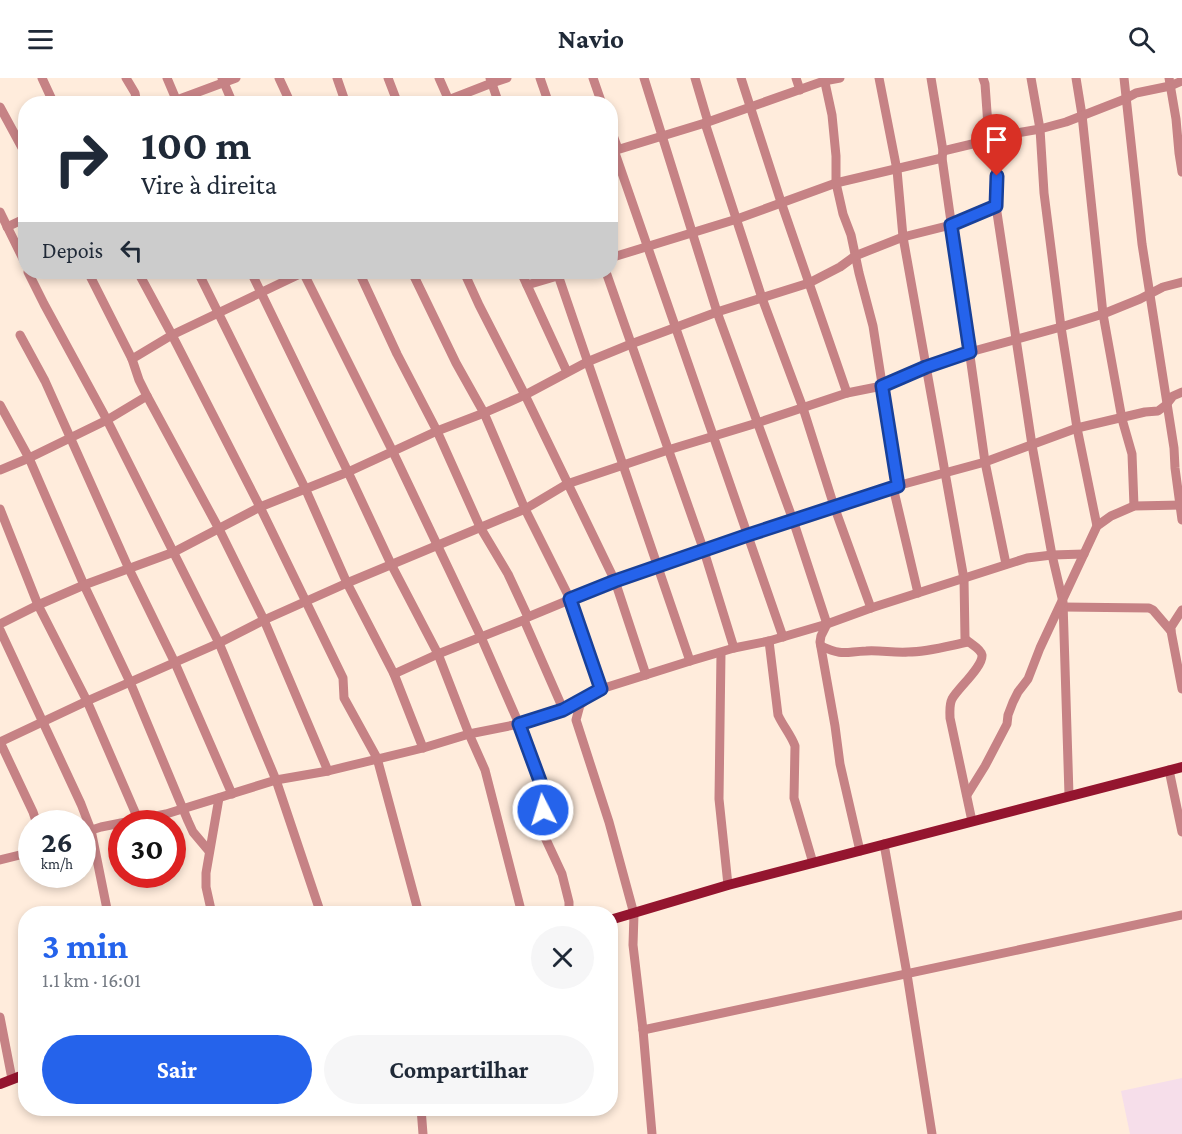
<!DOCTYPE html>
<html lang="pt">
<head>
<meta charset="utf-8">
<style>
  body { margin:0; font-family:"Crimson Pro",serif; background:#f6f6f7; color:#1f2937; height:100vh; display:flex; flex-direction:column; font-size:22px; white-space:nowrap }
  * { box-sizing:border-box; margin:0 }
  p { font-size:20px; color:#747a83 }
  .icon { flex:none; width:33px; height:33px; fill:none; stroke:currentColor; stroke-width:2; stroke-linecap:round; stroke-linejoin:round }
  .map { position:relative; flex:1; overflow:hidden }
  .drawer { position:absolute; left:18px; top:828px; width:600px; height:210px; display:flex; flex-direction:column; background:#fff; border-radius:24px; box-shadow:0 3px 9px #0003 }
  .drawer>* { flex:none }
  .top-card { position:absolute; left:18px; top:18px; width:600px; height:183px; border-radius:24px; box-shadow:0 3px 9px #0003; background:#fff; color:#1f2937; overflow:hidden }
  .speed { position:absolute; left:18px; top:732px; display:flex; gap:12px; font-size:30px; font-weight:700; text-align:center }
  .speed>* { display:grid; place-content:center; width:78px; height:78px; border-radius:50%; background:#fff; box-shadow:0 3px 9px #0003; line-height:1 }
  .speed small { font-size:15px; font-weight:400 }
  .speed .limit { border:9px solid #d22; background:#fff; color:#111 }
  .pin { position:absolute; display:grid; place-items:center; width:51px; height:51px; color:#fff; margin:-62px -26px; border-radius:50% 50% 50% 0; rotate:-45deg; box-shadow:0 0 6px #0007 }
  .pin .icon { rotate:45deg }
  .me { position:absolute; width:66px; margin:-33px; rotate:355deg; stroke-linejoin:round; filter:drop-shadow(0 0 4px #0008) }
  .turn { display:flex; align-items:center; gap:21px; height:126px; padding:0 24px; font-size:27px }
  .turn .icon { width:78px; height:78px; stroke-width:2.5 }
  .turn b { display:block; font-size:42px; line-height:51px }
  .then { display:flex; align-items:center; height:57px; padding:0 24px; background:#0003; gap:12px; font-size:22px }
  .round { display:grid; place-items:center; flex:none; width:63px; height:63px; border-radius:32px; background:#f6f6f7 }
  .headline { display:flex; align-items:center; justify-content:space-between; height:102px; padding:0 24px }
  h1 { font-size:36px; font-weight:700; line-height:45px; color:#2563eb }
  .cta { display:flex; gap:12px; margin-top:auto; padding:12px 24px }
  .cta a { flex:1; height:69px; border-radius:36px; background:#2563eb; color:#fff; font-size:24px; font-weight:700; line-height:69px; text-align:center }
  .cta a+a { background:#f6f6f7; color:#1f2937 }
  header { display:flex; justify-content:space-between; align-items:center; height:78px; padding:0 24px; background:#fff; font-size:27px; font-weight:700 }
  .map>svg:first-child { display:block }
  .industrial { fill:#f6deea }
  .lines { fill:none; stroke-linecap:round; stroke-linejoin:round }
  .minor { stroke:#c68285; stroke-width:9 }
  .major { stroke:#94152f; stroke-width:10 }
  .route-casing { stroke:#184099; stroke-width:15 }
  .route { stroke:#2563eb; stroke-width:10 }
</style>
</head>
<body>
<header><svg class="icon" aria-label="menu" viewBox="0 0 24 24"><path d="M4 6h16M4 12h16M4 18h16"/></svg>Navio<svg class="icon" aria-label="search" viewBox="0 0 24 24"><circle cx="10" cy="10" r="6"/><path d="M15 15l6 6"/></svg></header>
<div class="map">
<svg width="1182" height="1056" viewBox="0 0 1182 1056">
  <rect width="100%" height="100%" fill="#ffecdc"/>
  <polygon class="industrial" points="1182,1000 1182,1056 1130,1056 1121,1013"/>
  <g class="lines">
    <g class="minor">
      <polyline points="42,0 54,26"/>
      <polyline points="126,0 135,15 137,26"/>
      <polyline points="167,0 178,26"/>
      <polyline points="222,0 233,26"/>
      <polyline points="279,0 291,26"/>
      <polyline points="337,0 346,26"/>
      <polyline points="388,0 398,26"/>
      <polyline points="439,0 450,25"/>
      <polyline points="490,0 499,26"/>
      <polyline points="540,0 549,26"/>
      <polyline points="593,0 602,26"/>
      <polyline points="644,0 717,234 793,442 827,546 821,558 820,564 835,648 840,686 860,773"/>
      <polyline points="695,0 708,44"/>
      <polyline points="741,0 781,124 847,315"/>
      <polyline points="796,0 800,12"/>
      <polyline points="824,0 832,37 836,78 836,105 843,136 851,157 859,195 873,248 898,408"/>
      <path d="M879,0L897,92L903,159L964,501L965,560C969,566 980,569 982,577C983,589 958,610 952,621C949,627 950,634 950,640L972,743"/>
      <polyline points="931,0 943,73 942,80 985,384 1006,486"/>
      <polyline points="983,0 985,6 989,62 997,98 996,128"/>
      <polyline points="1031,0 1040,51 1044,115 1061,249 1077,350 1097,448"/>
      <polyline points="1076,0 1082,37 1103,236 1122,341 1132,376 1134,428"/>
      <polyline points="1124,0 1142,166 1174,370 1175,390 1182,442"/>
      <polyline points="1169,0 1176,41 1179,75 1182,94"/>
      <polyline points="166,26 236,0"/>
      <polyline points="438,26 492,5 507,0"/>
      <polyline points="0,29 26,77"/>
      <polyline points="705,45 762,220 803,330 834,428 871,530"/>
      <polyline points="610,49 618,71"/>
      <polyline points="614,72 783,559"/>
      <polyline points="943,73 989,62 993,59 1040,51 1066,44 1125,21 1136,15 1170,8 1182,3"/>
      <polyline points="610,74 705,45 824,3 840,0"/>
      <polyline points="0,134 26,187"/>
      <polyline points="7,149 26,140"/>
      <polyline points="610,180 737,141 836,105 942,80"/>
      <polyline points="28,194 44,226 107,342 219,565 276,702 321,836"/>
      <polyline points="88,194 132,281"/>
      <polyline points="138,194 172,257 260,429 343,600 344,620 377,680 419,836"/>
      <polyline points="198,194 305,410 347,505 394,596 423,670"/>
      <polyline points="251,194 348,394 391,486 438,576 469,656 485,692 522,836"/>
      <polyline points="303,194 393,374 481,559 519,646 543,711 542,753 562,796 569,824 569,836"/>
      <polyline points="359,194 397,276 437,353 480,449 508,496 528,539"/>
      <polyline points="412,194 456,285 484,335 525,431 570,521 601,611"/>
      <polyline points="464,194 479,227 525,317 615,503 646,597"/>
      <polyline points="521,194 567,294"/>
      <polyline points="557,194 690,583"/>
      <polyline points="606,194 704,473 734,570"/>
      <polyline points="527,207 571,194"/>
      <polyline points="20,257 45,303 129,491 175,585 232,716"/>
      <polyline points="147,318 219,451 264,542 328,693"/>
      <polyline points="0,327 29,380 84,507 130,604 188,743 193,754 209,773"/>
      <polyline points="0,392 29,380 107,342 147,318 139,302 132,281 172,257 304,194"/>
      <polyline points="893,409 918,515"/>
      <polyline points="0,431 38,527 87,623 138,741"/>
      <polyline points="1063,529 1149,530 1153,532 1171,553"/>
      <polyline points="1182,532 1171,549 1171,553 1182,611"/>
      <polyline points="524,542 563,631"/>
      <polyline points="0,546 38,527 84,507 174,474 260,429 348,394 437,353 484,335 525,317 587,284 631,266 717,234 809,205 840,189 855,178 903,159 951,147 996,128 1032,367 1052,477 1063,524 1069,717"/>
      <polyline points="0,552 81,726 91,752 108,836"/>
      <path d="M769,563L778,637C783,648 791,657 795,668L794,720L813,785"/>
      <path d="M821,568C843,578 844,574 866,573C880,572 894,575 908,574C928,574 948,568 968,564"/>
      <polyline points="721,575 719,721 728,807"/>
      <polyline points="394,596 438,576 524,542 528,539 615,503 834,428 893,409 985,384 1077,350 1145,334 1158,333 1166,327 1173,318 1182,314"/>
      <polyline points="587,621 580,627 576,642 609,744 634,836 633,867 643,952 652,1056"/>
      <polyline points="0,664 87,623 219,565 264,542 347,505 525,431 567,406 668,372 757,345 847,315 882,308 926,289 970,274 1061,249 1103,236 1140,221 1163,209 1182,204"/>
      <polyline points="0,664 33,734 37,746"/>
      <polyline points="1169,692 1182,754"/>
      <polyline points="967,717 985,688 1007,646 1008,637 1013,624 1018,614 1028,601 1040,570 1097,448 1111,438 1134,428 1182,427"/>
      <polyline points="82,755 101,749 166,736 276,702 328,693 423,670 469,656 519,646 563,631 601,611 690,583 734,570 769,563 827,546 871,530 1027,480 1052,477 1084,476"/>
      <polyline points="884,766 907,896 932,1056"/>
      <polyline points="0,782 32,774"/>
      <polyline points="212,836 206,809 206,795 219,720"/>
      <polyline points="0,939 12,1001"/>
      <polyline points="643,952 1182,837"/>
      <polyline points="421,1030 423,1056"/>
    </g>
    <g class="major">
      <polyline points="610,842 728,807 1182,689"/>
      <polyline points="0,1006 26,996"/>
    </g>
  </g>
  <g class="lines">
    <g class="route-casing">
      <polyline id="route" points="543,732 543,711 519,646 563,632 601,611 570,521 615,503 748,457 898,408 882,308 926,289 970,274 951,147 996,128 997,98"/>
    </g>
    <use href="#route" class="route"/>
  </g>
</svg>
<div class="speed"><div>26<small>km/h</small></div><div class="limit">30</div></div>
<div class="pin" style="left:997px;top:98px;background:#d93025"><svg class="icon" aria-label="arrive" viewBox="0 0 24 24"><path d="M6 21V4h12l-3 4 3 4H6"/></svg></div>
<svg class="me" style="left:543px;top:732px" viewBox="-20 -20 40 40"><circle r="17" fill="#2563eb" stroke="#fff" stroke-width="3"/><path d="M0-11L8 9 0 5-8 9z" fill="#fff"/></svg>
<div class="top-card">
<div class="turn"><svg class="icon" aria-label="right" viewBox="0 0 24 24"><path d="M7 20v-9h11M14 6l5 5-5 5"/></svg><div><b>100 m</b>Vire à direita</div></div>
<div class="then">Depois<svg class="icon" aria-label="left" viewBox="0 0 24 24"><path d="M17 20v-9H6M10 6l-5 5 5 5"/></svg></div>
</div>
<section class="drawer">
<div class="headline"><div><h1>3 min</h1><p>1.1 km · 16:01</p></div><a class="round"><svg class="icon" aria-label="close" viewBox="0 0 24 24"><path d="M6 6l12 12M18 6L6 18"/></svg></a></div>
<div class="cta"><a>Sair</a><a>Compartilhar</a></div>
</section>
</div>
</body>
</html>
